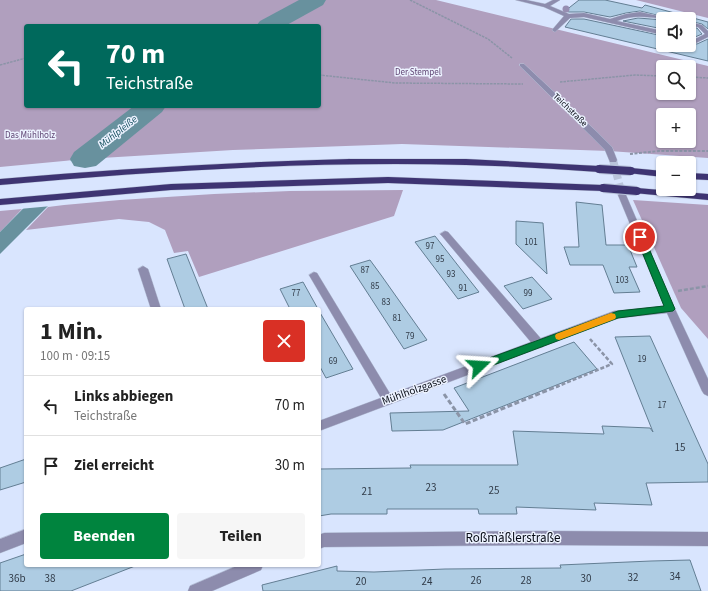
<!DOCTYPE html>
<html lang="de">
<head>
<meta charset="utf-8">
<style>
  body { margin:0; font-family:"Source Sans 3",sans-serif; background:#f6f6f6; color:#222; height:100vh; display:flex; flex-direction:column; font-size:15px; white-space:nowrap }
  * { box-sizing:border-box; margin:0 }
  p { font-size:13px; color:#767676 }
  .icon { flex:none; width:22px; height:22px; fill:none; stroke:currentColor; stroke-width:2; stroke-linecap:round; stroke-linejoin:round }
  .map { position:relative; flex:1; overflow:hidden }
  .drawer { position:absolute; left:24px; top:307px; width:297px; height:260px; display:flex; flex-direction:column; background:#fff; border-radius:4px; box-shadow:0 1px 3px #0004 }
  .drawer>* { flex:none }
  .top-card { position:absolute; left:24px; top:24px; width:297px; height:84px; border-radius:4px; box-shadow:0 1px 3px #0004; background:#00695c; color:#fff; overflow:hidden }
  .fabs { position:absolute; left:656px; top:12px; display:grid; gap:8px }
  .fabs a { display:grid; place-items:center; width:40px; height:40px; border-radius:4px; background:#fff; box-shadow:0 1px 3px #0004; font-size:20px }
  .pin { position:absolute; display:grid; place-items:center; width:34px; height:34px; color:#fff; margin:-17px; border:2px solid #fff; border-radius:50%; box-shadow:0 1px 4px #0007 }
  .me { position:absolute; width:44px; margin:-22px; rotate:70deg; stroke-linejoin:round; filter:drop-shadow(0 0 3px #0008) }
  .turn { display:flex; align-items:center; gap:14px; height:84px; padding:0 16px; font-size:18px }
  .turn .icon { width:52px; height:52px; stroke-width:2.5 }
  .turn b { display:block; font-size:28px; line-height:34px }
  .round { display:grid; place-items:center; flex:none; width:42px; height:42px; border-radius:4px; background:#f6f6f6 }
  .overview { display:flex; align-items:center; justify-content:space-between; height:68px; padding:0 16px }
  h1 { font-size:24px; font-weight:700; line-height:30px }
  .action { display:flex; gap:8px; margin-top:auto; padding:8px 16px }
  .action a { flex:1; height:46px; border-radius:4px; background:#00843e; color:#fff; font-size:16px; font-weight:700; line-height:46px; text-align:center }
  .action a+a { background:#f6f6f6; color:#222 }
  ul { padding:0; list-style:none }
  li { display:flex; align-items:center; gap:12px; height:60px; padding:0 16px; border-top:1px solid #e0e0e0 }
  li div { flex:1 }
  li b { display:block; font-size:15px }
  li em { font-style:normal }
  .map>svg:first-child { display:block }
  .forest { fill:#b09fbe; fill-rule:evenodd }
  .water { fill:#68919e }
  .pier { fill:#d9e5fe }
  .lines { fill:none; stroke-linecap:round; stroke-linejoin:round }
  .river { fill:#68919e; fill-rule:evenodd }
  .building { fill:#aecce3; stroke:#637e93 }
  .minor-tunnel { stroke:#bac4db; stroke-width:8; stroke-dasharray:8 4; stroke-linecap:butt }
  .service-casing { stroke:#b7c2d9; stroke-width:1 }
  .minor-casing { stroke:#b7c2d9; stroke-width:1 }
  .trunk-casing { stroke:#b7c2d9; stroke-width:1 }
  .path-far3 { stroke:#8b94a7; stroke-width:1.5; stroke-dasharray:2.5 1; stroke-linecap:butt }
  .path-far2 { stroke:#8b94a7; stroke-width:2; stroke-dasharray:3 1.5; stroke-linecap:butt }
  .path-far1 { stroke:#8b94a7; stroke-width:2.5; stroke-dasharray:4 2; stroke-linecap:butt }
  .path { stroke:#8b94a7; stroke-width:3; stroke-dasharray:5 2.5; stroke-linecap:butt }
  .service { fill:#8d8cad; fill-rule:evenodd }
  .minor { fill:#8d8cad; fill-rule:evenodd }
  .trunk { fill:#3e3472; fill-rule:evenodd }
  .trunk-bridge-casing { stroke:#b7c2d9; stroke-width:10; stroke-linecap:butt }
  .trunk-bridge { stroke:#3e3472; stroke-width:8 }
  .tree { fill:#968eb2 }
  .route { fill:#00843e; stroke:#005628 }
  .slow { fill:#f59e0b }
  .labels { text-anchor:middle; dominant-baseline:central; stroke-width:3; stroke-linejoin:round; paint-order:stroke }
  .far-park-label { font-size:9px; fill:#604674; stroke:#ecf2ff }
  .far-street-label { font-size:9px; fill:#070b15; stroke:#ecf2ff }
  .number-label { font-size:9px; fill:#313b48 }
  .far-water-label { font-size:10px; font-style:italic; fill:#0f4b5a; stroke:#ecf2ff }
  .street-label { font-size:11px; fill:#070b15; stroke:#ecf2ff }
  .near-number-label { font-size:11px; fill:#313b48 }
  .near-street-label { font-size:13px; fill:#070b15; stroke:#ecf2ff }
</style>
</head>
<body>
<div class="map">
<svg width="708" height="591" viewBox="0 0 708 591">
  <rect width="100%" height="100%" fill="#d9e5fe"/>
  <g class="forest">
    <path d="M0,0H436L708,66V158L609,151L402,144L233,150L85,159L0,167ZM26,26H319V106H26ZM663,67H689V93H663ZM663,115H689V141H663Z"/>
    <polygon points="636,0 708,0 708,18"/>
    <polygon points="403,190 394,216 199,277 188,251 174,253 165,230 149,222 119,219 26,230 48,207 64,205 120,200 214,194 290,191"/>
    <polygon points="633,200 708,205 708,339 681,308"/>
    <polygon points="22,209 0,232 0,211"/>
  </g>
  <polygon class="water" points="119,137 99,155 0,254 0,232 75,156"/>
  <polygon class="pier" points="98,159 52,206 19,209 67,161"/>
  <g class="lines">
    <g class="river">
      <polygon points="299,0 326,0 323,5 285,26 256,26 260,21"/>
      <polygon points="134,106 166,106 162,112 96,166 85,168 74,166 70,159 74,152"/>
    </g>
  </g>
  <g class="building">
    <polygon points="579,0 605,0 642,8 645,5 708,22 708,29 702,24 689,21 689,19 673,19 640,11 626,13 610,17 584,12 569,12 565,11"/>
    <polygon points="638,18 663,20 663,29 623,21"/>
    <polygon points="571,19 584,19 663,36 663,45 689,45 689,43 697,44 708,39 708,61 565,27"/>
    <polygon points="689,28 697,28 702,34 695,37 689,36"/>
    <polygon points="576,202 602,205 606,245 628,245 637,267 629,267 640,292 614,293 603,265 570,265 564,247 579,247"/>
    <polygon points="516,221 543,223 547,274 516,244"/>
    <polygon points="435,236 460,268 479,292 458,299 415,242"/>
    <polygon points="186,254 208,309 185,309 167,259"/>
    <polygon points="370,260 381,275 427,340 404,349 350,266"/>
    <polygon points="532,277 552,299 523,309 504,286"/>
    <polygon points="303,282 318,309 290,309 280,289"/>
    <polygon points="319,311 353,369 326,378 319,365"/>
    <polygon points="650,336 708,464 708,482 646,483 652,505 594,503 596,510 516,507 517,514 479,514 478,509 387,509 387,514 331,514 319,516 319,469 411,468 410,465 518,465 513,431 604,434 602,426 650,428 653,432 615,337"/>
    <polygon points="574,342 597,369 443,430 392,431 390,413 469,411 454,388"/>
    <polygon points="26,459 26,482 0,490 0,468"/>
    <polygon points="26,554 26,565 135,565 135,566 71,591 0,591 0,563"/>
    <polygon points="690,560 701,591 263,591 262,585 337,566 337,571 374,572 445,569 561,568 560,565 651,561"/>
  </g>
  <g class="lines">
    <polyline class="minor-tunnel" points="613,160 622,195"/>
    <g class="service-casing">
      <g id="service">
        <path d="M516,0H526L545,4L553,0H560L550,6L569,14L584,13L610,19L626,14L640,12L672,19C653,19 636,13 617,21L663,31V35L584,17L570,18L555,32L552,30L564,16L544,7Z"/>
        <polygon points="689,22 702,25 708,31 708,37 696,43 689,41 689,37 695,39 705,34 698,27 689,26"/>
        <polygon points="520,64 524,64 598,133 598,137 592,137 520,66"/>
        <polygon points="445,231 448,232 543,341 544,344 543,347 539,348 535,347 442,236 440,234"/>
        <polygon points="143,266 148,269 161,309 151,309 138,269"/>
        <polygon points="314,272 317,273 392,397 394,400 392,403 388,405 384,403 309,275"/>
        <polygon points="547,531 708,532 708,546 547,545 324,547 319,549 319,535 324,533"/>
        <polygon points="239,565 263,565 261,570 212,591 188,591 190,586"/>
      </g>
    </g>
    <g class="minor-casing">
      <g id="minor">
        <polygon points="592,133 598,133 612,147 617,160 616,162 610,162 605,150 592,137"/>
        <polygon points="622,192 626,195 675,309 708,379 708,396 704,394 702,391 667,313 619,318 319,431 319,421 614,311 664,306 618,195"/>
        <polygon points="26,529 26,543 0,553 0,539"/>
      </g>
    </g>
    <g class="trunk-casing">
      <g id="trunk">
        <path d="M349,159H466L599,166L603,169L599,172C555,169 510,166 466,165C310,161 155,171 0,185V179C116,169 232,162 349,159Z"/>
        <polygon points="631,168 663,171 663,177 628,173 627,171 628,169"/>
        <polygon points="689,173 708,174 708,180 689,179"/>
        <polygon points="388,177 603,185 608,188 603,191 388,183 171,190 0,205 0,199 171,184"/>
        <polygon points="637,188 708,194 708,200 634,193 632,191"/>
      </g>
    </g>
    <g class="path-far3">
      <polyline points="410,0 488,39 512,58"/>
      <polyline points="0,65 26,58"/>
      <polyline points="319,75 395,83 523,84"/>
      <polyline points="689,77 708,78"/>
      <polyline points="560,82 635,75 663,76"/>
    </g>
    <polyline class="path-far2" points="630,154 659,151 708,151"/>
    <g class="path-far1">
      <polyline points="678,291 708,286"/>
      <polyline points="556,387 612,364 590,339"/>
    </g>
    <polyline class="path" points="444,394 465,424 558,386"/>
    <use href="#service" class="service"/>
    <use href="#minor" class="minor"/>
    <use href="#trunk" class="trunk"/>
    <g class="trunk-bridge-casing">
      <g id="trunk-bridge">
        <polyline points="599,169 631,171"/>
        <polyline points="603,188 637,191"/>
      </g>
    </g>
    <use href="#trunk-bridge" class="trunk-bridge"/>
  </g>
  <circle class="tree" cx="566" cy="9" r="3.5"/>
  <polygon class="route" points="637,235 643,235 644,237 675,309 673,311 618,318 483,369 476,369 474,366 476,363 618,311 664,306 636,237"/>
  <polygon class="slow" points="611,313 615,314 616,317 615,319 559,340 556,339 555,336 556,334"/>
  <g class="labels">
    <g class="far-park-label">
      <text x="418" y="72">Der Stempel</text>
      <text x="30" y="135">Das Mühlholz</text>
    </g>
    <g class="far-street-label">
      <text transform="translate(570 110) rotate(44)">Teichstraße</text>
    </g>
    <g class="number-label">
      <text x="531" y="242">101</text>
      <text x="430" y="246">97</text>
      <text x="440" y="259">95</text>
      <text x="365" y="270">87</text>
      <text x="451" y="274">93</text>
      <text x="622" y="280">103</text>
      <text x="375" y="286">85</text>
      <text x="463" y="288">91</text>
      <text x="296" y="293">77</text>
      <text x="528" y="293">99</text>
      <text x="386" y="302">83</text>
      <text x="397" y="318">81</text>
      <text x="410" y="336">79</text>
      <text x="642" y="359">19</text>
      <text x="333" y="361">69</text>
      <text x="662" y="405">17</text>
    </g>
    <g class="far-water-label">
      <text transform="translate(118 132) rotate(-38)">Mühlpleiße</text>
    </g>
    <g class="street-label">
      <text transform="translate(414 390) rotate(-20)">Mühlholzgasse</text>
    </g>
    <g class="near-number-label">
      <text x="680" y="447">15</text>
      <text x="431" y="487">23</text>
      <text x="494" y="490">25</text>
      <text x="367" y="491">21</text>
      <text x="675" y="576">34</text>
      <text x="633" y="577">32</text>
      <text x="17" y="578">36b</text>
      <text x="50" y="578">38</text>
      <text x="586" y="578">30</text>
      <text x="476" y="580">26</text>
      <text x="526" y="580">28</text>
      <text x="361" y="581">20</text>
      <text x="427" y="581">24</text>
    </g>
    <g class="near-street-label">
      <text x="513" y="538">Roßmäßlerstraße</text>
    </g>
  </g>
</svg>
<div class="fabs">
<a><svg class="icon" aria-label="sound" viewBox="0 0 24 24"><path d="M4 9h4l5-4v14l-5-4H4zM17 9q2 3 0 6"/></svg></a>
<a><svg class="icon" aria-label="search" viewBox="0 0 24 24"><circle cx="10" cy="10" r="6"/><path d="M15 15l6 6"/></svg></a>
<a>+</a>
<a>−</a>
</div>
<div class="pin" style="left:640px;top:237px;background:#d93025"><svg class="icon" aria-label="arrive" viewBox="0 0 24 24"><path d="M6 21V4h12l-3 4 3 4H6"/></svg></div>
<svg class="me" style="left:479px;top:366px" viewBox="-20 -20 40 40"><path d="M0-17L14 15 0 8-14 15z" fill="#00843e" stroke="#fff" stroke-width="4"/></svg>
<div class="top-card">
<div class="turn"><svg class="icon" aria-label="left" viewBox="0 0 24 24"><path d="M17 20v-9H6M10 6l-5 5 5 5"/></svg><div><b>70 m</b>Teichstraße</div></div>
</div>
<section class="drawer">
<div class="overview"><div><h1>1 Min.</h1><p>100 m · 09:15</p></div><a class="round" style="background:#d93025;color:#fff"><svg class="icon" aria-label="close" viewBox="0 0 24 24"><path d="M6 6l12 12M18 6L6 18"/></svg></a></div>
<ul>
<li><svg class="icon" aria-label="left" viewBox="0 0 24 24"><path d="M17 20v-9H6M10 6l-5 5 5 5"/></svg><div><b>Links abbiegen</b><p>Teichstraße</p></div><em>70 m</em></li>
<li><svg class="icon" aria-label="arrive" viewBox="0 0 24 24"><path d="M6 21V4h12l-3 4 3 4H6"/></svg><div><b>Ziel erreicht</b></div><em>30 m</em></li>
</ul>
<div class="action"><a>Beenden</a><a>Teilen</a></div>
</section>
</div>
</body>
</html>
